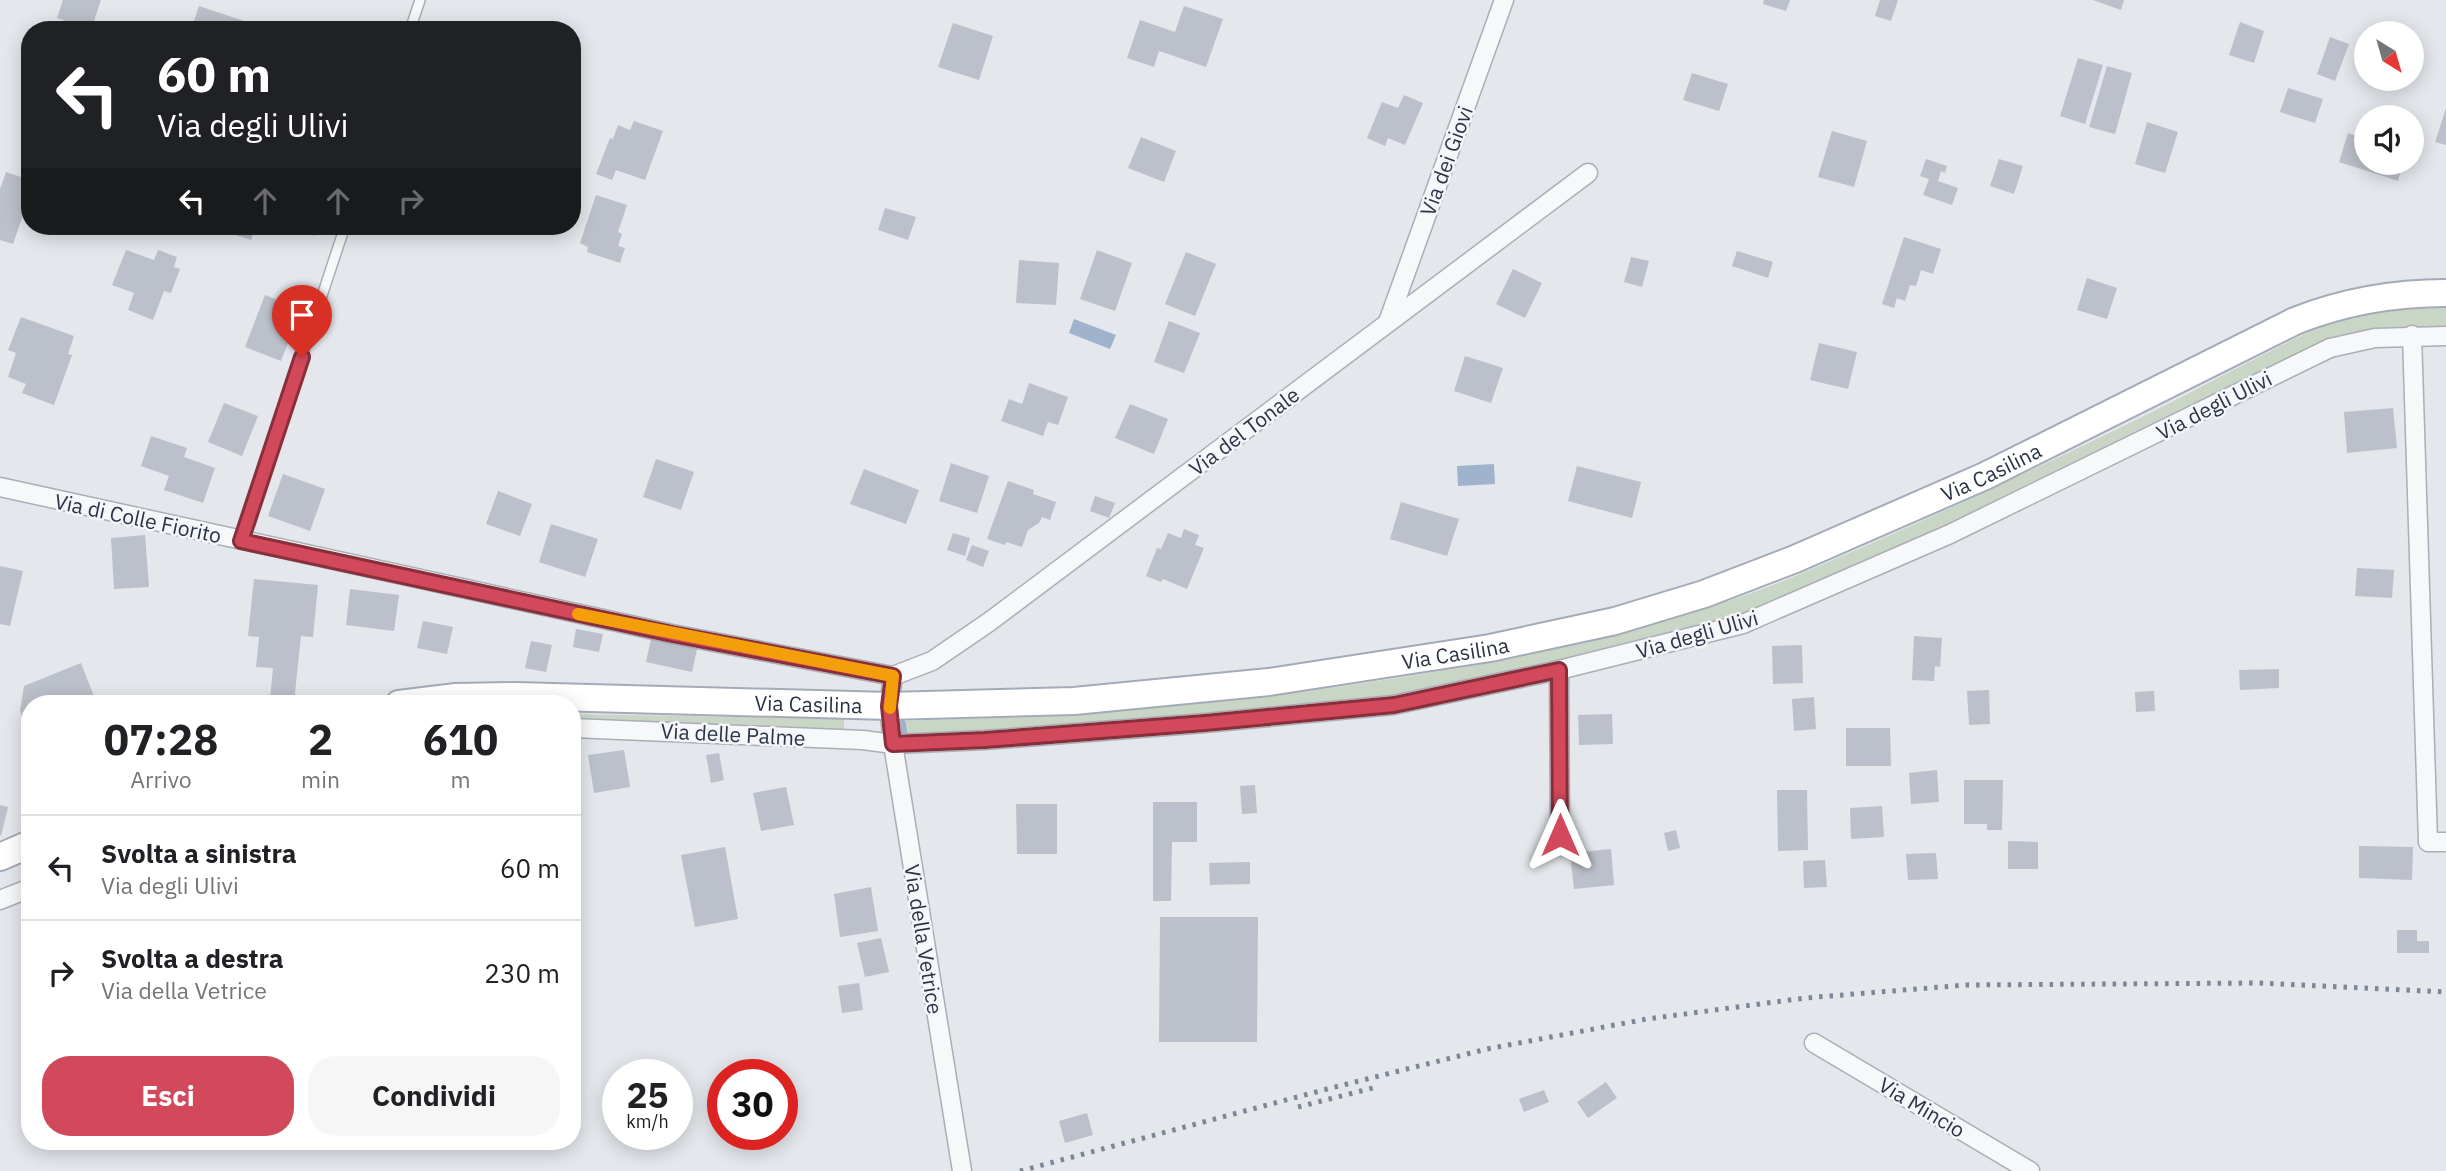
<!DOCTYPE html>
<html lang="it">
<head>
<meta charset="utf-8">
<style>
  body { margin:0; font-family:"IBM Plex Sans",sans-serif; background:#f6f6f6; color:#202124; height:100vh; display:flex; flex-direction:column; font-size:26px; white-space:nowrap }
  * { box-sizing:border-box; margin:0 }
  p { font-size:23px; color:#757577 }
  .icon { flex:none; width:38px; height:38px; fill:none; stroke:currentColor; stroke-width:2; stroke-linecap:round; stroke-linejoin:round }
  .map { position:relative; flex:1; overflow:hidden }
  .side { position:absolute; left:21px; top:695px; width:560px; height:455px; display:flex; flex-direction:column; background:#fff; border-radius:28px; box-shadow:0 4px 18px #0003 }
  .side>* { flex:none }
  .hud { position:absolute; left:21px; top:21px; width:560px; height:214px; border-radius:28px; box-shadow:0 4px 18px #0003; background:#202124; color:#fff; overflow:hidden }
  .needle { width:46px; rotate:143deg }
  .tools { position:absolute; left:2354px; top:21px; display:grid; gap:14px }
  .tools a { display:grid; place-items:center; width:70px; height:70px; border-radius:50%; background:#fff; box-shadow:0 4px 18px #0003; font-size:35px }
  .speed { position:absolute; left:602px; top:1059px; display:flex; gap:14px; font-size:35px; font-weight:700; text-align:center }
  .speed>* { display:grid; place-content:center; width:91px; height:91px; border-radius:50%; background:#fff; box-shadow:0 4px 18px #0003; line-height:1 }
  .speed small { font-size:18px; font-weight:400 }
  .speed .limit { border:10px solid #d22; background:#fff; color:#111 }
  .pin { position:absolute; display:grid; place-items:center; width:60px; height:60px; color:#fff; margin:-72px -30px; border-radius:50% 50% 50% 0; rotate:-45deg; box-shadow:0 0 7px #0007 }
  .pin .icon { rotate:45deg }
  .me { position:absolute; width:77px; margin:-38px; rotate:0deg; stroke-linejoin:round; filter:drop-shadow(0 0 5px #0008) }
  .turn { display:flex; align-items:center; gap:24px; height:147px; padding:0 21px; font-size:32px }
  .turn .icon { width:91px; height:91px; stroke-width:2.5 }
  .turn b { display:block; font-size:49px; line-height:60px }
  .lanes { display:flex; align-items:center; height:66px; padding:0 21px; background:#0003; justify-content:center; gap:35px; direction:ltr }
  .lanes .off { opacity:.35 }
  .eta { display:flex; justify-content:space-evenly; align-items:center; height:119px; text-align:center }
  .eta b { font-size:42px; font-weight:700; line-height:49px }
  .cta { display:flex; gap:14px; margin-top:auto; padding:14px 21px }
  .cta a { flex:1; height:80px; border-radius:28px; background:#d1495b; color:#fff; font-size:28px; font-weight:700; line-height:80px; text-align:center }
  .cta a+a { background:#f6f6f6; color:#202124 }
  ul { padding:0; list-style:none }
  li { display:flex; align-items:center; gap:21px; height:105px; padding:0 21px; border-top:2px solid #e0e0e0 }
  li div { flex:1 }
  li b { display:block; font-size:26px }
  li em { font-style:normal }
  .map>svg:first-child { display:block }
  .green { fill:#c9d6c5 }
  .water { fill:#9fb4cc }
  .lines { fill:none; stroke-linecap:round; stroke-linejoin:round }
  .stream { stroke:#9fb4cc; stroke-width:6 }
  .building { fill:#bbc0ca }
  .service-casing { stroke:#a9aeb7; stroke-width:12 }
  .minor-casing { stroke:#a9aeb7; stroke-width:21 }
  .primary-casing { stroke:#a3abb8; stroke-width:30 }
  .service { stroke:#f7f8fa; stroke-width:9 }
  .minor { stroke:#f7f8fa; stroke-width:18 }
  .primary { stroke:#fff; stroke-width:26 }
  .rail { stroke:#7d8696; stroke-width:5; stroke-dasharray:3.5 7; stroke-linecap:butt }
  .route-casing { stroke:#882f3b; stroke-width:18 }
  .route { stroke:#d1495b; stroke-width:12 }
  .slow { stroke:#f59e0b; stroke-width:12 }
  .labels { text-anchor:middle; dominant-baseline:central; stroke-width:5; stroke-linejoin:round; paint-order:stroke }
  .street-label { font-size:21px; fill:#2b3445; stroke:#f4f6f9 }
</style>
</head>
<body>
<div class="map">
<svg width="2446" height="1171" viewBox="0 0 2446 1171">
  <rect width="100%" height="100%" fill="#e4e7ec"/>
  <g class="green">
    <path d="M2426,306H2446V329L2361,336L2023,492L1749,615L1432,693L1111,727L908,737L906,721C1143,712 1383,693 1613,634C1672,618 1732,602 1788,579C1897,534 2004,484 2109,433C2160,409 2209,382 2259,357C2290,341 2321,324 2354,315C2377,309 2402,308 2426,306Z"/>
    <polygon points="572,714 844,719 844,732 572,724"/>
  </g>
  <g class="water">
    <polygon points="1074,319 1116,335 1110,349 1069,333"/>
    <polygon points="1494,464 1495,484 1458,486 1457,466"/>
  </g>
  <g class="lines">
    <polyline class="stream" points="903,723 905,737"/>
  </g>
  <g class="building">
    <polygon points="63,0 101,0 91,30 57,18"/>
    <polygon points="1764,0 1790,0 1786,11 1763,4"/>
    <polygon points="1880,0 1898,0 1891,21 1875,16"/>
    <polygon points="2093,0 2124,0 2121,10"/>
    <polygon points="199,6 244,21 241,30 191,30"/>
    <polygon points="1184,6 1223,19 1206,67 1159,51 1154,67 1127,58 1140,20 1175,32"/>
    <polygon points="2240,22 2264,31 2254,63 2229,55"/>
    <polygon points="953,23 993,36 979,80 938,67"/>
    <polygon points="2330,37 2349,44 2335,81 2317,74"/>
    <polygon points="2078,58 2103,65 2085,124 2060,116"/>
    <polygon points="2107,66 2132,73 2115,134 2089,127"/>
    <polygon points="1692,73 1728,84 1719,111 1683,100"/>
    <polygon points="2288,88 2323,99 2315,123 2280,112"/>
    <polygon points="1404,95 1423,103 1405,145 1388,138 1385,146 1367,138 1382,102 1398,108"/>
    <polygon points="2446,108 2446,145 2435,142"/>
    <polygon points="634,121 663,131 645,180 616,170 612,180 596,174 610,138 613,139 618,125 630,130"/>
    <polygon points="2147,122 2178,132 2165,173 2135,164"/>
    <polygon points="1832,131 1867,141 1854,187 1818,177"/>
    <polygon points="2348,133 2366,139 2366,163 2403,163 2398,181 2339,162"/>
    <polygon points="1141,137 1176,151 1164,182 1128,168"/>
    <polygon points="1926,159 1947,166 1945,173 1941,171 1938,181 1958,188 1952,205 1923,195 1929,179 1920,176"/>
    <polygon points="1999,159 2023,166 2014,194 1990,186"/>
    <polygon points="6,172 30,180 30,195 13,244 0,240 0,189"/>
    <polygon points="596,195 627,205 618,232 622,234 618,246 625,248 620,263 587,252 588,247 580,243"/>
    <polygon points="885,208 916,217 908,240 878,230"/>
    <polygon points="219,226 256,226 251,240 218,229"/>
    <polygon points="285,226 318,226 314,236"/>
    <polygon points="1904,237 1941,249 1933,274 1921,270 1916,286 1910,285 1905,301 1897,298 1894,308 1882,304"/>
    <polygon points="126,250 154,260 158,250 177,257 174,267 180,269 171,293 164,291 153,320 128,310 134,293 112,285"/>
    <polygon points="1097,250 1132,263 1115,311 1080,299"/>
    <polygon points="1737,251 1773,262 1768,278 1732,266"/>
    <polygon points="1186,252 1216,264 1195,316 1165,304"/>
    <polygon points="1631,257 1649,261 1642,287 1624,282"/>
    <polygon points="1019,260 1059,263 1056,305 1016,303"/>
    <polygon points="1513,269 1542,283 1525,318 1496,304"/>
    <polygon points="2087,278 2117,288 2107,319 2077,310"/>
    <polygon points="265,295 301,309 281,361 245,347"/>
    <polygon points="21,317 74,336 68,354 72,355 54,405 22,393 26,384 8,377 16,353 8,350"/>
    <polygon points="1169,321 1200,333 1184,373 1154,362"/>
    <polygon points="1819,343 1857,352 1848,389 1810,380"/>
    <polygon points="1465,356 1503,368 1491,403 1454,391"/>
    <polygon points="1029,383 1068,397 1058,425 1048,422 1043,436 1001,421 1009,399 1022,404"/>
    <polygon points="224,403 258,416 242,456 208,442"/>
    <polygon points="1130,404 1168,419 1154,454 1115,438"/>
    <polygon points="2393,408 2397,448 2347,453 2344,412"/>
    <polygon points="151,436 187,448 184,457 215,468 203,503 164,490 169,476 141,466"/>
    <polygon points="656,459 694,472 681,510 643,497"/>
    <polygon points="951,463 989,476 977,513 939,501"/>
    <polygon points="1577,466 1641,482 1632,518 1568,501"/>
    <polygon points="864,469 919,490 906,524 850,504"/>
    <polygon points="283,474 325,489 310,531 268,516"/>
    <polygon points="1008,481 1034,490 1033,494 1056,502 1050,520 1042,517 1039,523 1028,530 1022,547 1006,542 1005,545 987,539"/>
    <polygon points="498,491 532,504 520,536 486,524"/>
    <polygon points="1095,496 1115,503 1109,518 1090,511"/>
    <polygon points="1401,502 1459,519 1447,556 1390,539"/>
    <polygon points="551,524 598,539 585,577 539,562"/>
    <polygon points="1184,529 1199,535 1195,545 1204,548 1187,589 1163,579 1161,582 1146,576 1157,548 1161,549 1168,533 1181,538"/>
    <polygon points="953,533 970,538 965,556 947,550"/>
    <polygon points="145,535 149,587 114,589 111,538"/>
    <polygon points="972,545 989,551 983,567 966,560"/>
    <polygon points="0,566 23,571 10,626 0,624"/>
    <polygon points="2357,568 2394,570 2392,598 2355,596"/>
    <polygon points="254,579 318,585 313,637 301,636 294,702 270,700 273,668 256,667 259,637 248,636"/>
    <polygon points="350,589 399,595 394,631 346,625"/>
    <polygon points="423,621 453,627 447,654 417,648"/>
    <polygon points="576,629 603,634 599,652 573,647"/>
    <polygon points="1914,636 1942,638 1940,667 1935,666 1934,681 1912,680"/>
    <polygon points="651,639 697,649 692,672 646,662"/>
    <polygon points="531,641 552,645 546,672 525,668"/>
    <polygon points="1802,645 1803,683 1773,684 1772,646"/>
    <polygon points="81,663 97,704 30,704 30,735 20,711 24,686"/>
    <polygon points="2279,669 2279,688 2240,690 2239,670"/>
    <polygon points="1989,690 1990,724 1969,725 1967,691"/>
    <polygon points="2154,691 2155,711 2136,712 2135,692"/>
    <polygon points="1814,697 1816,729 1794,731 1792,699"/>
    <polygon points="1612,714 1613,744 1579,745 1578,715"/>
    <polygon points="1846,728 1890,728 1891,766 1846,766"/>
    <polygon points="624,750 630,787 594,793 588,755"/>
    <polygon points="719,753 724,780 711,783 706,755"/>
    <polygon points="1937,770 1939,802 1911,804 1909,773"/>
    <polygon points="1964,780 2003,780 2002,830 1987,830 1987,824 1964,824"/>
    <polygon points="1255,785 1257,813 1242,814 1240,786"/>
    <polygon points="786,787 794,825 761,831 753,793"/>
    <polygon points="1777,790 1807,790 1808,850 1778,851"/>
    <polygon points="1153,802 1197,802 1197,842 1172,842 1171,901 1153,901"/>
    <polygon points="1016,804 1057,804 1057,854 1017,854"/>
    <polygon points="0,805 8,807 1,836 0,835"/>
    <polygon points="1882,806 1884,837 1851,839 1850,808"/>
    <polygon points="1676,830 1680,848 1668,851 1664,833"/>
    <polygon points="2008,841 2038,842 2038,869 2008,869"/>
    <polygon points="2359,846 2413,847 2412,880 2359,878"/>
    <polygon points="725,847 738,919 695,927 681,855"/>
    <polygon points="1611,849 1614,885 1574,889 1570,853"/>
    <polygon points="1936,853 1938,879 1908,880 1906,854"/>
    <polygon points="1825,860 1827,887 1804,888 1803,861"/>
    <polygon points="1250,862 1250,884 1210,885 1209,863"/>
    <polygon points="871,887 878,931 840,937 834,894"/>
    <polygon points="1160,917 1258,917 1257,1042 1159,1042"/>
    <polygon points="2397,930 2417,930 2417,941 2429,941 2429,953 2397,953"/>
    <polygon points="881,938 889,972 865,977 857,943"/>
    <polygon points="859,983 863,1010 842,1013 838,986"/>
    <polygon points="1606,1082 1617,1098 1588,1118 1577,1102"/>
    <polygon points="1544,1090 1549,1102 1524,1112 1519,1099"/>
    <polygon points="1087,1113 1093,1135 1065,1143 1059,1121"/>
  </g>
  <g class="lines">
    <g class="service-casing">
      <g id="service">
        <polyline points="410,30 420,0"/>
        <polyline points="241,541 345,226"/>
      </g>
    </g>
    <g class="minor-casing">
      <g id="minor">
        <polyline points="1388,322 1504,0"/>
        <polyline points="2412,335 2428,842 2446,842"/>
        <polyline points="0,487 672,634 893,676 932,661 989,622 1588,173"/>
        <polyline points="1559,670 1560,835"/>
        <polyline points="893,676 889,706 893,744 962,1171"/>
        <polyline points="572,728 863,740 893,744 985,740 1205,723 1393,705 1559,670 1743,624 1950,534 2330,348 2375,338 2446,336"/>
        <polyline points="0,900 30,888"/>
        <polyline points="1814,1043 2030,1171"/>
      </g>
    </g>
    <g class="primary-casing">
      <g id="primary">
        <path id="s1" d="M399,704L456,697L516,696L889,706L1074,701L1269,682L1490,648L1615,621L1704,594L1795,559L1985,476L2295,321C2345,301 2393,293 2446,293"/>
        <polyline points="0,857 30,844"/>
      </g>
    </g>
    <use href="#service" class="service"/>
    <use href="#minor" class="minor"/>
    <use href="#primary" class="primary"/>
    <g class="rail">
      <polyline points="1298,1107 1373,1088"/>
      <polyline points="1020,1171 1331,1088 1487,1049 1647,1019 1805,998 1966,985 2258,983 2446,992"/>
    </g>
  </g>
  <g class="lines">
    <g class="route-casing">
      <polyline id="route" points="302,357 241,541 672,634 893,676 889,706 893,744 985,740 1205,723 1394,705 1559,670 1560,835"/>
    </g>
    <use href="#route" class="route"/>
    <polyline class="slow" points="578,614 893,676 890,708"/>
  </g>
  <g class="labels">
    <g class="street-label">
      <text transform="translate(1446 161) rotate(-70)">Via dei Giovi</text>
      <text transform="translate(2214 405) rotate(-27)">Via degli Ulivi</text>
      <text transform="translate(1244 431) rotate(-37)">Via del Tonale</text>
      <text stroke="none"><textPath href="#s1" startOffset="1628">Via Casilina</textPath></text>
      <text transform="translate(138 518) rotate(12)">Via di Colle Fiorito</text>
      <text transform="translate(1697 634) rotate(-16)">Via degli Ulivi</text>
      <text stroke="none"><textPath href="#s1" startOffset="1060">Via Casilina</textPath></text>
      <text stroke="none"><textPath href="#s1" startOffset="410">Via Casilina</textPath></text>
      <text transform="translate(733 734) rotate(3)">Via delle Palme</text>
      <text transform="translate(924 939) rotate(81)">Via della Vetrice</text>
      <text transform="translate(1922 1107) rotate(31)">Via Mincio</text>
    </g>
  </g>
</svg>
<div class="tools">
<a><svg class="needle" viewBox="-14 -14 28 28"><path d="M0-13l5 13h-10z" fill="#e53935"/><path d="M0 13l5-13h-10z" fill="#757577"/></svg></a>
<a><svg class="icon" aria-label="sound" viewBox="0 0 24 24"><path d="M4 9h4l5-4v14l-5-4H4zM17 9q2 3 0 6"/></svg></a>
</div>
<div class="speed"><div>25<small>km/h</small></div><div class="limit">30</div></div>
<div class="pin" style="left:302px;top:357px;background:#d93025"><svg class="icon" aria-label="arrive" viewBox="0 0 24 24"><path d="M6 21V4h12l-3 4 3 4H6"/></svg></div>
<svg class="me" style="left:1560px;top:835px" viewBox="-20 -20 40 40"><path d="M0-17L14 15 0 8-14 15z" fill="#d1495b" stroke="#fff" stroke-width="4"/></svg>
<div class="hud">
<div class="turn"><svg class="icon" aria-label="left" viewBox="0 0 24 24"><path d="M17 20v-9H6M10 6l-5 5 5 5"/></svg><div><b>60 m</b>Via degli Ulivi</div></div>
<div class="lanes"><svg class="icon" aria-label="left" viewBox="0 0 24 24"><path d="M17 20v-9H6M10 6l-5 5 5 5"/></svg><svg class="icon off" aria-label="ahead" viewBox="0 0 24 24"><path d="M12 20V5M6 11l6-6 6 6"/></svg><svg class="icon off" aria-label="ahead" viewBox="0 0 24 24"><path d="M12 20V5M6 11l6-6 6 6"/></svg><svg class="icon off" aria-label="right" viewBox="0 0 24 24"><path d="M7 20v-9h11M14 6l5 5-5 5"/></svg></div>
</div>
<section class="side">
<div class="eta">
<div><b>07:28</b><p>Arrivo</p></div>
<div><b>2</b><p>min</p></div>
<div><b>610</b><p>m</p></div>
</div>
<ul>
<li><svg class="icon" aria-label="left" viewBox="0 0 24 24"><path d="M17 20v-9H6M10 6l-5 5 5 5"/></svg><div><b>Svolta a sinistra</b><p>Via degli Ulivi</p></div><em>60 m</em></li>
<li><svg class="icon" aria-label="right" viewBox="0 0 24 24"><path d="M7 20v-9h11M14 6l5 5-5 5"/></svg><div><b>Svolta a destra</b><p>Via della Vetrice</p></div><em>230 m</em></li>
</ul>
<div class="cta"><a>Esci</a><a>Condividi</a></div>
</section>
</div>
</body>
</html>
